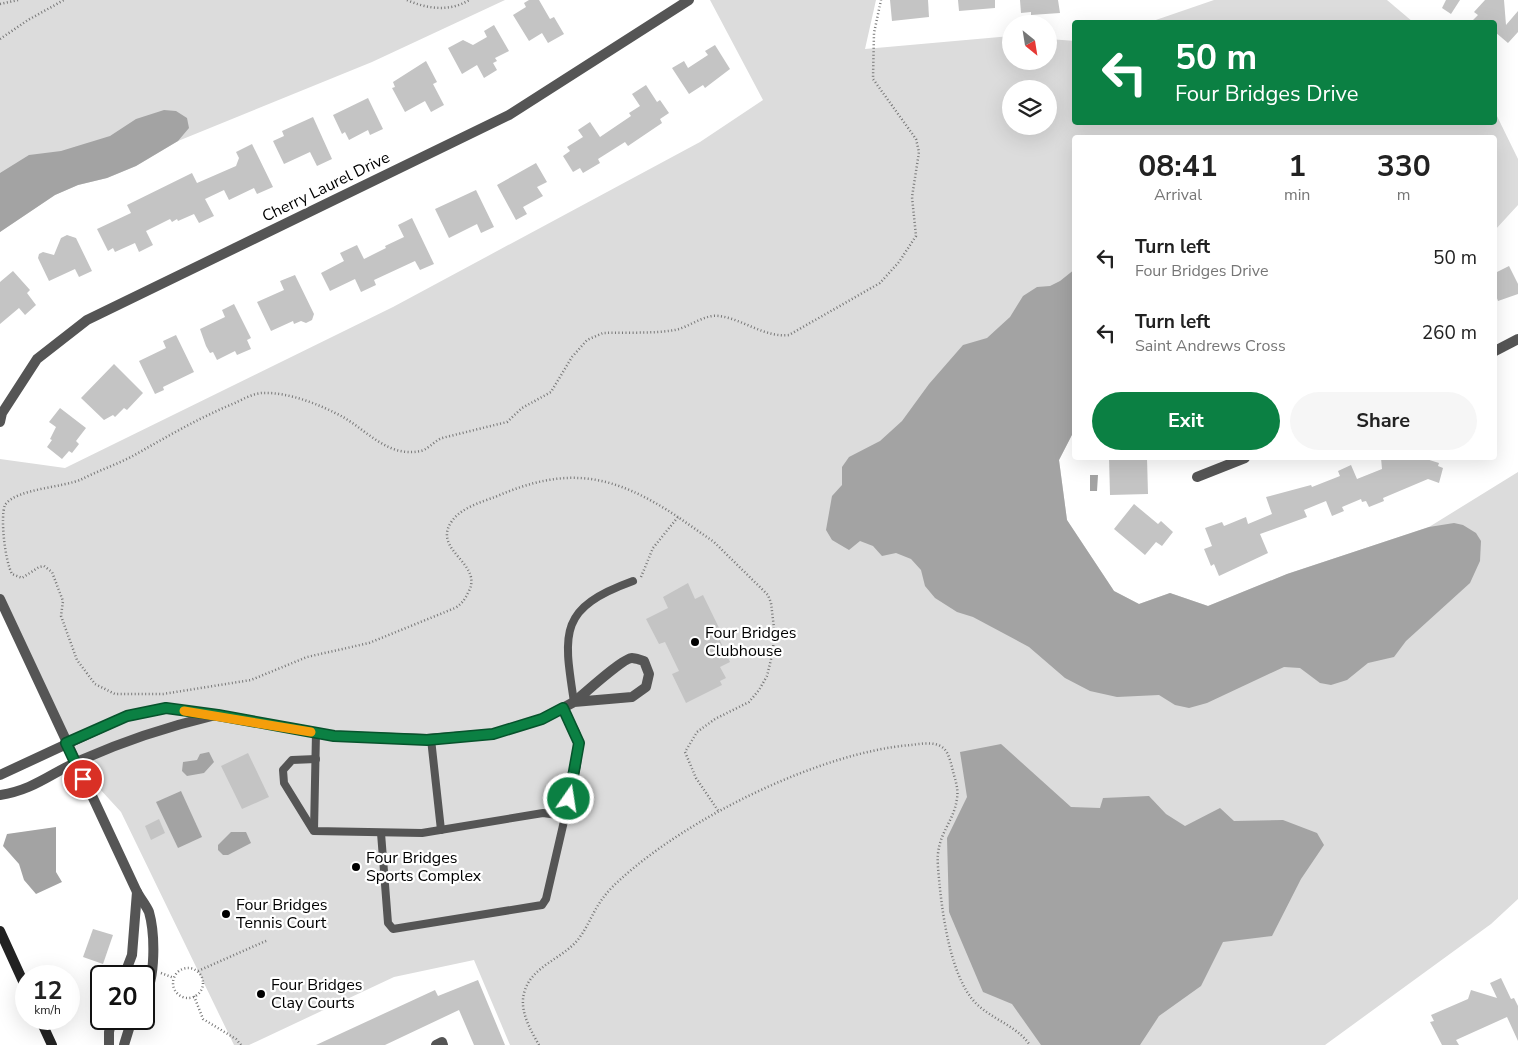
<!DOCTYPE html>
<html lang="en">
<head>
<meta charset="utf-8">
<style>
  body { margin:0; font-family:"Nunito Sans",sans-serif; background:#f6f6f6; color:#222; height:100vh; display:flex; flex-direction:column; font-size:19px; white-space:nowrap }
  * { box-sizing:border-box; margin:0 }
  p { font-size:16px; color:#767676 }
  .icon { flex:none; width:28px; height:28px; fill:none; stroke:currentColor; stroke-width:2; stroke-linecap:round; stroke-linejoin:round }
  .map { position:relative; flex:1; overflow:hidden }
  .side { position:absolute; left:1072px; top:135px; width:425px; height:325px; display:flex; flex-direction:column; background:#fff; border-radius:5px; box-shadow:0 5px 20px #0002 }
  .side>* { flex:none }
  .banner { position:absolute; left:1072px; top:20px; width:425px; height:105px; border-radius:5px; box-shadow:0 5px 20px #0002; background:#0b8043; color:#fff; overflow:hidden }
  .needle { width:32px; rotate:150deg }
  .controls { position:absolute; left:1002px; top:15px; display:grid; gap:10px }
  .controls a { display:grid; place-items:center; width:55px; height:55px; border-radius:50%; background:#fff; box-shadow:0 5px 20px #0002; font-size:25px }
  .speed { position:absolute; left:15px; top:965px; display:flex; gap:10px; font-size:25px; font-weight:700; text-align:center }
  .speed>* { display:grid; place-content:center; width:65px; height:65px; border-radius:50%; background:#fff; box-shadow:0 5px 20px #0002; line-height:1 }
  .speed small { font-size:12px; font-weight:400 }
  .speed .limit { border:2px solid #111; border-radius:8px; background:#fff; color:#111 }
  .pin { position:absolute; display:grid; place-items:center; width:42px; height:42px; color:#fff; margin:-21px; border:2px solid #fff; border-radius:50%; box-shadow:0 1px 5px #0007 }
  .me { position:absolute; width:55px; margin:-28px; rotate:13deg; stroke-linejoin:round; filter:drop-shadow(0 0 4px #0008) }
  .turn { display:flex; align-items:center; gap:18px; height:105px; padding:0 20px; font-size:22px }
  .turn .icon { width:65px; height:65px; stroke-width:2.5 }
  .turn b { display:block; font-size:35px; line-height:42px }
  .eta { display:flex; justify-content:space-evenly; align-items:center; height:85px; text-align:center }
  .eta b { font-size:30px; font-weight:700; line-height:35px }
  .action { display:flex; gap:10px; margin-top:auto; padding:10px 20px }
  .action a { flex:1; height:58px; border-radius:30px; background:#0b8043; color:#fff; font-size:20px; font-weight:700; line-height:58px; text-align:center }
  .action a+a { background:#f6f6f6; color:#222 }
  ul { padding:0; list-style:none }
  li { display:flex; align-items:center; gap:15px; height:75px; padding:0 20px }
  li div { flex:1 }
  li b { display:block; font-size:19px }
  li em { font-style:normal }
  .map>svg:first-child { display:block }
  .green { fill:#dcdcdc; fill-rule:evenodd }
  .water { fill:#a3a3a3 }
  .building { fill:#c4c4c4 }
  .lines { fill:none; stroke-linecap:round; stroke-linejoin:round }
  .path { stroke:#777; stroke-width:2.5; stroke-dasharray:1 2.5; stroke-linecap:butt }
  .lane { stroke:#555; stroke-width:8 }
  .street { stroke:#555; stroke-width:10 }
  .secondary { stroke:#222; stroke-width:10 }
  .route-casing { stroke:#07532c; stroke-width:12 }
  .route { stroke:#0b8043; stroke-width:9 }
  .slow { stroke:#f59e0b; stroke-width:9 }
  .poi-dot { fill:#000; stroke:#fff; stroke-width:2 }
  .labels { text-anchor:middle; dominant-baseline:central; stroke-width:4.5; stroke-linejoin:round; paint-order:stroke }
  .street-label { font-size:16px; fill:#000; stroke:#fff }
  .poi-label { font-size:16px; fill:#000; stroke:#fff; text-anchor:start }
</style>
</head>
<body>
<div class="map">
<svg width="1518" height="1045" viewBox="0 0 1518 1045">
  <rect width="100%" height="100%" fill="#fff"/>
  <g class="green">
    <polygon points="0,0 505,0 372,62 178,141 136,166 107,178 78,185 55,195 0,232"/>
    <path d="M710,0H876L865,49L1011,36V61H1049V39L1075,41V122H1495V112L1518,159V205L1495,230V138H1075V429L1059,460L1067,520L1114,591L1139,604L1170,593L1208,606L1287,574L1429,527L1518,472V899L1491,924L1325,1045H510L474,960L394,977L249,1045H234L121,812L76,763L0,599V459L65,468L393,307L700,142L763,100ZM1011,89H1049V126H1011Z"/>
    <polygon points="1214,0 1387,0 1413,22 1150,22"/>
  </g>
  <g class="water">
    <polygon points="164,110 176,111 187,118 189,128 178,141 136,166 107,178 78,185 55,195 0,232 0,173 29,155 61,151 110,136 136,119"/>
    <polygon points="1075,269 1075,429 1059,460 1067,520 1114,591 1139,604 1170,593 1208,606 1287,574 1429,527 1454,523 1463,525 1476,533 1481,541 1480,561 1470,583 1406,641 1394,657 1368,663 1347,680 1331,685 1320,683 1300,668 1284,667 1207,703 1189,708 1175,705 1159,695 1117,697 1090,691 1065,678 1029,647 973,617 957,612 935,598 925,586 921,570 911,559 896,553 882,556 873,546 860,541 849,550 832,540 826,530 832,496 842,485 842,467 849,457 880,441 902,421 929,384 963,345 987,338 1010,317 1023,296 1037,287 1050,286 1060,281"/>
    <polygon points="1090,475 1098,475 1097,491 1090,491"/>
    <polygon points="1001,744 1071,807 1100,808 1103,798 1149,796 1166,814 1185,826 1220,808 1234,821 1283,820 1317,833 1324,845 1301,879 1272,936 1223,942 1201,986 1159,1016 1140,1045 1041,1045 1012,1004 983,992 949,912 947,838 967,797 960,752"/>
    <polygon points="209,752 214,762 204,773 187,776 182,771 183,762 197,760 200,754"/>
    <polygon points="181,791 202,837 178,848 156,802"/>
    <polygon points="56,827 56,872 62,882 36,894 24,880 19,864 3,846 7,834"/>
    <polygon points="231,832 246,832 251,843 228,855 223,855 218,850 218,845"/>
  </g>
  <g class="building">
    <polygon points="529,0 539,0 550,19 554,17 564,34 548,43 542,33 529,41 513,15 526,7 524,3"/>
    <polygon points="890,0 928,0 929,17 892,21"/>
    <polygon points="958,0 995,0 995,8 959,11"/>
    <polygon points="1020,0 1058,0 1060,13 1031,15 1031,12 1021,13"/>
    <polygon points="1446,0 1460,0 1451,14 1442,8"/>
    <polygon points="1485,0 1504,0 1506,25 1518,11 1518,32 1508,43 1495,32 1495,22 1471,22 1478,15 1474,12"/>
    <polygon points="494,25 509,51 495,58 497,61 493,63 497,70 484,78 477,65 462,74 448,48 463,40 473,45 487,37 484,31"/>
    <polygon points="715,45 730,69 705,88 703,85 689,94 672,68 684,61 688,68 708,55 705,51"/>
    <polygon points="426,61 437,82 433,84 444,105 431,112 425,101 405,112 392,88 395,87 393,82"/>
    <polygon points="646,85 657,102 660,100 669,113 660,119 662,123 628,146 625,142 598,159 600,163 583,173 580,168 573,172 563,156 570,151 567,147 583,137 578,130 590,122 600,137 631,116 629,113 640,106 632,94"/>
    <polygon points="368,98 383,129 370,135 368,130 349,140 345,132 342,134 333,115"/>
    <polygon points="313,117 332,159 317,166 310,152 284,164 273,141 284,136 282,131"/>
    <polygon points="252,144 273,187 257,194 254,188 229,200 224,190 205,199 214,216 199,223 194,214 178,221 177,219 172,222 170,219 146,231 153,245 139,252 135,243 115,252 113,248 108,251 97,229 131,213 127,205 192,173 197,183 236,166 239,158 236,152"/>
    <polygon points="536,163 547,182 537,187 543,196 523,207 527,214 516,220 497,185"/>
    <polygon points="476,190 494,227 481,233 477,224 449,238 435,209"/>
    <polygon points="412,218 434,264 420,270 415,261 374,280 376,285 361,292 355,279 330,291 321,273 344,261 340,253 357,245 364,259 386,248 385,246 404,237 398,225"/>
    <polygon points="67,235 76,238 92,271 79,277 75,269 49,281 38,258 39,254 43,252 54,255 61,238"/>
    <polygon points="1509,266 1518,284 1518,294 1498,301 1495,293 1495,273"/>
    <polygon points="13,271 30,290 27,293 36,305 25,315 19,308 0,324 0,282"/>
    <polygon points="295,275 314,314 312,320 306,323 301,321 294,324 293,321 271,331 257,302 284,290 280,281"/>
    <polygon points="234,304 251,338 247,340 251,349 237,355 235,351 217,360 213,352 210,353 206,346 200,329 225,317 222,310"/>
    <polygon points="176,335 194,372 163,387 164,390 155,394 139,361 166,348 163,341"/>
    <polygon points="114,364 143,393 127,410 124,408 115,417 113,415 104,420 81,398"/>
    <polygon points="60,408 86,428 76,441 79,444 72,453 69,451 62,459 47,447 52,440 50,439 56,427 49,422"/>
    <polygon points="1109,458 1147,458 1148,494 1110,495"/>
    <polygon points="1381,458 1423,458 1439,463 1438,466 1443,468 1439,483 1428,479 1383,498 1384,501 1369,507 1366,501 1362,502 1361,499 1342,507 1344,511 1332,516 1326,501 1304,510 1307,517 1260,534 1268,553 1219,576 1214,564 1211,566 1204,549 1212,546 1205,528 1222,522 1224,526 1246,517 1248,524 1272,514 1266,497 1311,485 1312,487 1340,476 1338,471 1351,465 1357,479 1382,469"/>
    <polygon points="1134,504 1158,524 1161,521 1173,532 1162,546 1156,542 1145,555 1114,529"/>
    <polygon points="688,583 695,599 703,595 720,630 716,632 730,662 720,667 726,678 720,681 722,685 686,703 672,674 679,671 665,642 659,644 646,619 668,608 663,597"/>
    <polygon points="248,753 269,797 242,809 221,766"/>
    <polygon points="159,819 165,833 151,840 145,826"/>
    <polygon points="93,929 113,935 103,964 83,957"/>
    <polygon points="1501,978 1511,999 1514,998 1518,1006 1518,1041 1507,1017 1456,1040 1459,1045 1442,1045 1430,1022 1434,1021 1431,1015 1468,999 1471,990 1497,998 1490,983"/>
    <polygon points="478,980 505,1045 474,1045 459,1010 385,1045 316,1045 435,990 438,996"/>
  </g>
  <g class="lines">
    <g class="path">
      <path d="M407,0C427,9 450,12 469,0"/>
      <polyline points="0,4 18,0"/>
      <polyline points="0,39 28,20 64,0"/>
      <path d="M678,517C613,474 568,465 495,497C481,502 461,508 452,521C431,550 483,563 469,591C465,599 462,604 455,608L369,643L307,657L251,680L163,694H115L95,684L77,660L61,616L63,601L52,572L44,566L39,567L22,578L12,574C5,561 0,517 5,505C17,488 63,488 82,479C98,471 115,465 131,457C165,438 198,418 235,403C243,399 254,393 263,393C289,392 321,405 343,417C366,430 389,458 420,451C428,450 434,441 442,438L507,422L522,408L551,392L572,357L587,340L603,333C626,332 652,334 675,330C690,327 704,314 719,316C743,319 765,338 789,335L880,283L899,262L916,236L912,197L919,152L916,139L873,79L874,33L881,0"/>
      <polyline points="641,577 653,548 678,517 714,542 768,595 771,603 774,628 773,651 767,676 759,690 749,702 715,719 697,732 685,752 696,778 719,812"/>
      <circle cx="188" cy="983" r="15"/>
      <polyline points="198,971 268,940"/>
      <polyline points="161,973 174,978"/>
      <polyline points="194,996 203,1019 236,1039 241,1045"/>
      <path d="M539,1045C530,1029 518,1009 525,990C532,968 559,959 574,944C587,931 592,912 603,898C608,891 615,884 622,878C688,818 821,752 911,745C920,744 933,741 942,747C948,751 950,760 952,767C954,777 959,788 957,798C954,824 935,834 938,867C941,905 949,982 980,1007C998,1022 1016,1026 1030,1045"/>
    </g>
    <g class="lane">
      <path d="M574,702C563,631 559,608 633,581"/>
      <polyline points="316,733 314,831 422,833 543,813 565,816"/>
      <polyline points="431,739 441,830"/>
      <polyline points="313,830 284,783 283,770 292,760 316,759"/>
      <polyline points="381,833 388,923 393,929 542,905 546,899 577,765 579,743 576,732 563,707"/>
      <path d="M101,985C94,997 93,1005 98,1019L111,1022"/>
    </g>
    <g class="street">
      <polyline points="1495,351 1518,339"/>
      <polyline points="0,422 2,413 37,359 87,320 509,115 689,0"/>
      <polyline points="1197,477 1245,458"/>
      <path d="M0,599L137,892C140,898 146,905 149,912C155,933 156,979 144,997"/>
      <path d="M0,775L127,716L166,708L218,715L334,736L427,739L493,734L542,719L574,702L632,697L646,687L649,674L644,661C640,660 635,658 632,658C623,658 584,694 574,702"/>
      <path d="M0,795C34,790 51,773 81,760C124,741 166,727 212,716"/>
      <polyline points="124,976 132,955 137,892"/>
      <polyline points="109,1045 109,1032 112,1019"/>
      <polyline points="124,1045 132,1019"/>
      <polyline points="436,1045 442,1042 443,1045"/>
    </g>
    <g class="secondary">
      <polyline points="0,931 26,988"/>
      <polyline points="40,1019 52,1045"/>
    </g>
  </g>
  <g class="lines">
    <g class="route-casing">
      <polyline id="route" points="83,779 66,743 127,716 166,708 218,715 334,736 427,740 493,734 542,719 563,708 579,743 569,799"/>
    </g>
    <use href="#route" class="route"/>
    <polyline class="slow" points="184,711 311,732"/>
  </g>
  <g class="poi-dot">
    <circle cx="695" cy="642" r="5"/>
    <circle cx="356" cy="867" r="5"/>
    <circle cx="226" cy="914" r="5"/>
    <circle cx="261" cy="994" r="5"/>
  </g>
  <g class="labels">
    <g class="street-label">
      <text transform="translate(326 187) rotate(-26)">Cherry Laurel Drive</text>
    </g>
    <g class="poi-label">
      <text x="705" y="633">Four Bridges<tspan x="705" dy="18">Clubhouse</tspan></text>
      <text x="366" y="858">Four Bridges<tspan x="366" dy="18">Sports Complex</tspan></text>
      <text x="236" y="905">Four Bridges<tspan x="236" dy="18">Tennis Court</tspan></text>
      <text x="271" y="985">Four Bridges<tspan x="271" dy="18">Clay Courts</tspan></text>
    </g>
  </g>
</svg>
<div class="controls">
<a><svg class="needle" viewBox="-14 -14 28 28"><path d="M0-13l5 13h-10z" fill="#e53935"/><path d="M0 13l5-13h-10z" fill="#767676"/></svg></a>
<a><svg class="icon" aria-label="layers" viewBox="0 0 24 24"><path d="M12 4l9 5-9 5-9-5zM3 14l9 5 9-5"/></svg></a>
</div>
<div class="speed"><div>12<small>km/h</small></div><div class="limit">20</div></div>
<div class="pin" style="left:83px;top:779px;background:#d93025"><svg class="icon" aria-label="arrive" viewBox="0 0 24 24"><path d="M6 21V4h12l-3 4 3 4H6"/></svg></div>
<svg class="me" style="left:569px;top:799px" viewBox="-20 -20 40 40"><circle r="17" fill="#0b8043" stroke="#fff" stroke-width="3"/><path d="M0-11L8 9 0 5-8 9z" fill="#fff"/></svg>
<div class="banner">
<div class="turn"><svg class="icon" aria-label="left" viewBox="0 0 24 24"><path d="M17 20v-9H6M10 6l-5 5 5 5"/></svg><div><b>50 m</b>Four Bridges Drive</div></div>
</div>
<section class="side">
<div class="eta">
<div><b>08:41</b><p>Arrival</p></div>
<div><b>1</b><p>min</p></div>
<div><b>330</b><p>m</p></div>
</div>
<ul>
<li><svg class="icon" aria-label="left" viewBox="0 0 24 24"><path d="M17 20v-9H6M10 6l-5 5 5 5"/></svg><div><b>Turn left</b><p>Four Bridges Drive</p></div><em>50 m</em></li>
<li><svg class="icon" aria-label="left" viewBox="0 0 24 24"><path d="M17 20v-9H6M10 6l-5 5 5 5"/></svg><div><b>Turn left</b><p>Saint Andrews Cross</p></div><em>260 m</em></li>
</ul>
<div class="action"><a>Exit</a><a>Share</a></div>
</section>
</div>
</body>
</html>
